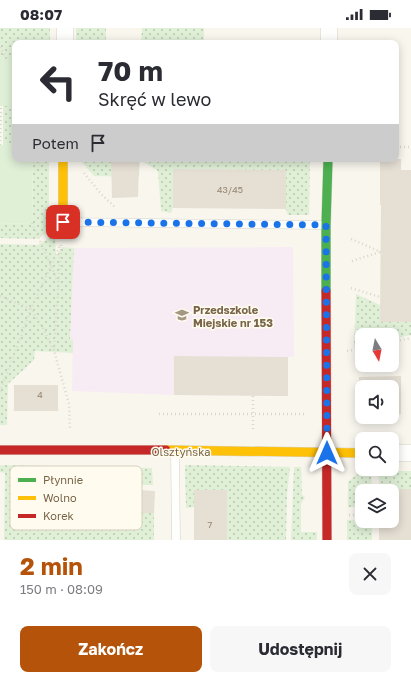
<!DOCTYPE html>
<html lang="pl">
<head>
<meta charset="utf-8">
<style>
  body { margin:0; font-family:"Golos Text",sans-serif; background:#f7f7f7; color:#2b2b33; height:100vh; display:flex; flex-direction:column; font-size:15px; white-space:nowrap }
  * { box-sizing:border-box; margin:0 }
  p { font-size:13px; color:#7c7c81 }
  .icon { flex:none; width:22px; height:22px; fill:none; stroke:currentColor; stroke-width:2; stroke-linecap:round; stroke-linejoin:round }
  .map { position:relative; height:512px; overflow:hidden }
  .side { display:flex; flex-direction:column; background:#fff; flex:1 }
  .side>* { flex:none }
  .guide { position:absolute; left:12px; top:12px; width:387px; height:122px; border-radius:8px; box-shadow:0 2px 10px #0003; background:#fff; color:#2b2b33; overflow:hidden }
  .needle { width:26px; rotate:170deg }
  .fabs { position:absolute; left:355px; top:300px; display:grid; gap:8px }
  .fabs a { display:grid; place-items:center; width:44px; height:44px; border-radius:8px; background:#fff; box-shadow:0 2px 10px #0003; font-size:20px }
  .pin { position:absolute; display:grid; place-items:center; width:34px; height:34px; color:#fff; margin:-17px; border-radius:8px; box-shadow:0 2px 6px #0006 }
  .me { position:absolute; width:44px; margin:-22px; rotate:0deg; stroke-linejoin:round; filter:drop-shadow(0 0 3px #0008) }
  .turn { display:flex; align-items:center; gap:14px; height:84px; padding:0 20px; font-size:18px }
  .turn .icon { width:52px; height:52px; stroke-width:2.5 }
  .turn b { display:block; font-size:28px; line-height:34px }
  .then { display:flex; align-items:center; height:38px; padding:0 20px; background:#0003; gap:8px; font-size:15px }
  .round { display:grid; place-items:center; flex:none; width:42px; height:42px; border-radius:8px; background:#f7f7f7 }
  .summary { display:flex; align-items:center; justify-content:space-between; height:68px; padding:0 20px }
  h1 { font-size:24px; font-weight:700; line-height:30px; color:#b45309 }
  .button { display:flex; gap:8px; margin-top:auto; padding:8px 20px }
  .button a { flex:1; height:46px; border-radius:8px; background:#b45309; color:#fff; font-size:16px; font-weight:700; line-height:46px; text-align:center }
  .button a+a { background:#f7f7f7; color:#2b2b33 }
  .status { display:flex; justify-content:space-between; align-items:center; height:28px; padding:0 20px; background:#fff; direction:ltr }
  .status svg { height:11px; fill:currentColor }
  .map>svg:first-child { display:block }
  .education { fill:#f7ecf4 }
  .grass { fill:url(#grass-dots) }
  .green { fill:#e0f0d7 }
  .building { fill:#e5dfd4 }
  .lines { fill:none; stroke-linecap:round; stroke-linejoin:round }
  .lane-casing { stroke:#d7d3cb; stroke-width:9 }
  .street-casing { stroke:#d7d3cb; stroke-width:17 }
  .fast-casing { stroke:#d6d2c7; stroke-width:10 }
  .slow-casing { stroke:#d6d2c7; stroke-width:10 }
  .jam-casing { stroke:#d6d2c7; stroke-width:10 }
  .path { stroke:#dbd6ce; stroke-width:2.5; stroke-dasharray:1 3; stroke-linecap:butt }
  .lane { stroke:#fefefc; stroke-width:8 }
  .street { stroke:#fefefc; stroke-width:16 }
  .fast { stroke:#4caf50; stroke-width:9 }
  .slow { stroke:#ffc107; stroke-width:9 }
  .jam { stroke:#c62828; stroke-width:9 }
  .route { stroke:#1a73e8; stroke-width:7; stroke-dasharray:0 12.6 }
  .labels { text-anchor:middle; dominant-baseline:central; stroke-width:3; stroke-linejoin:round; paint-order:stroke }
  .number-label { font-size:9px; fill:#96866f }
  .poi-label { font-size:11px; font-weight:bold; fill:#79654a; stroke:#fffcef; text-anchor:start }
  .street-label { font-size:11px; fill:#79654a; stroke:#fffcef }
  .key { fill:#fffcef; stroke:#d7cfbe; stroke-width:1 }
  .key-label { font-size:11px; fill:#79654a }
</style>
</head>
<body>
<div class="status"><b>08:07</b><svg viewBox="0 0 49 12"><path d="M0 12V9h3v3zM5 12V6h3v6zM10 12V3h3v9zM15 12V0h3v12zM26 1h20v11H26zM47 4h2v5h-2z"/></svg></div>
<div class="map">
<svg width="411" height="512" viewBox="0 0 411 512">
  <defs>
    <pattern id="grass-dots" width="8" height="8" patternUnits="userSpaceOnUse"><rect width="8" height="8" fill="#e0f0d7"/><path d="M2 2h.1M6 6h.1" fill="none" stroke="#bac6b0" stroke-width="1.8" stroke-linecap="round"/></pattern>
  </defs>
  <rect width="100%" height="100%" fill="#f8f6ed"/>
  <polygon class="education" points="293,219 294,329 288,329 288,368 174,367 72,363 73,312 70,312 74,220"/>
  <g class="grass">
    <polygon points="0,0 50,0 50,15 15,15 15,33 0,33"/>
    <rect x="76" y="0" width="30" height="15"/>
    <polygon points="142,0 204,0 204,15 141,15"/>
    <rect x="3" y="78" width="12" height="39"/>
    <polygon points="33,131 49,131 49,202 41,209 34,211 0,210 0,196 32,195"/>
    <polygon points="79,131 140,132 140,131 310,131 309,187 288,187 286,181 286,142 173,141 173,180 171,185 161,183 158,143 140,132 139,149 94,148"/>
    <polygon points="55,206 56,229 62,219 74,220 70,311 73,312 73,325 35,323 34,332 8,356 7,397 0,397 0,216 38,217"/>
    <polygon points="356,266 380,277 380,294 411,294 411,307 392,311 392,307 362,307 362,318 354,319"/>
    <polygon points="0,437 152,440 153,457 132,457 131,484 154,485 154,512 4,512 5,445 0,444"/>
    <polygon points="185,437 290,439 287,467 286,512 227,512 227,462 194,462 194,479 186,480"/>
    <polygon points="294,439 301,439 302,467 305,469 301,476 301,504 317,504 317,512 291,512"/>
    <polygon points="378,443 411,443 411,461 380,461"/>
    <polygon points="357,446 371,446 372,463 362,463 362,479 348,479 348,454"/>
    <polygon points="347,492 372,493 372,512 347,512"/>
  </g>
  <g class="green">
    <rect x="0" y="33" width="15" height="45"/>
    <polygon points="0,117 15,117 15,131 33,131 32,195 0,196"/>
  </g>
  <g class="building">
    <polygon points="111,131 139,131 138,169 112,170"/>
    <polygon points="380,131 401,131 401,142 411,142 411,294 380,294 381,177 380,177"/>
    <polygon points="173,141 286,142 286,181 173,180"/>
    <polygon points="174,328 288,329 288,368 174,367"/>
    <polygon points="401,348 401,386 392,387 392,359 362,359 362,385 359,382 359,349"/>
    <rect x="14" y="357" width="44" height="26"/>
    <polygon points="380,461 411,461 411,512 379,512 379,493 392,493 392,463 380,463"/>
    <polygon points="138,462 155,463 154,485 137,485"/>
    <rect x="194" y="462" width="33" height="50"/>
  </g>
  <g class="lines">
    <g class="lane-casing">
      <g id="lane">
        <polyline points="63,194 325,197"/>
        <polyline points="175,423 176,512"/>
      </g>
    </g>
    <g class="street-casing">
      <g id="street">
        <polyline points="65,15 65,0"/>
        <polyline points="329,15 329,0"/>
        <polyline points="392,425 411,425"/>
      </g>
    </g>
    <g class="fast-casing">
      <polyline id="fast" points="326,263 326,197 328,131"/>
    </g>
    <g class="slow-casing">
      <g id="slow">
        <polyline points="63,131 63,194"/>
        <polyline points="166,422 362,425"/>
      </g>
    </g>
    <g class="jam-casing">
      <g id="jam">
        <polyline points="326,263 327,512"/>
        <polyline points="0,422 166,422"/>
      </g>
    </g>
    <g class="path">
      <polyline points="0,19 8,33"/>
      <polyline points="0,117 1,78"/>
      <polyline points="396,119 411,119"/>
      <polyline points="33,134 41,131"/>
      <polyline points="84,145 102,167 116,180"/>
      <polyline points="32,195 58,254"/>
      <polyline points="351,211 381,224"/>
      <polyline points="61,217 54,323 69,376 70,401"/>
      <polyline points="352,233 380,224"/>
      <polyline points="351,260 380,269"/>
      <polyline points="0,268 31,281 43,300 54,323"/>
      <polyline points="392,314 411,310"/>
      <polyline points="347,323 362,320"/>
      <polyline points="0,364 31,281 60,218"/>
      <polyline points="253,368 253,402"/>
      <polyline points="159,386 305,386"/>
      <polyline points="349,487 362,487"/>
    </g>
    <use href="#lane" class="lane"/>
    <use href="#street" class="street"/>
    <use href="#fast" class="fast"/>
    <use href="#slow" class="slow"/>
    <use href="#jam" class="jam"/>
  </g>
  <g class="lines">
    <polyline class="route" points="63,194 326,197 327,425"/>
  </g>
  <defs>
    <g id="school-bare" transform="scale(1.08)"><path d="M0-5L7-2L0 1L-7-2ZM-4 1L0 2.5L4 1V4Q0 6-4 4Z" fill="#a59883" stroke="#fffcef" stroke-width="2.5" paint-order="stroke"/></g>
  </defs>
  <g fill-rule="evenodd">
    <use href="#school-bare" x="182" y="287"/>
  </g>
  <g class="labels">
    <g class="number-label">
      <text x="230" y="161">43/45</text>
      <text x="40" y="366">4</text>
      <text x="210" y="496">7</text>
    </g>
    <g class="poi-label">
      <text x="193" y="281">Przedszkole<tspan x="193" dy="13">Miejskie nr 153</tspan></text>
    </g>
    <g class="street-label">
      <text x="181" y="423">Olsztyńska</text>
    </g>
  </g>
  <rect x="10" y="438" width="132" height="64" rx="6" class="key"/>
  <rect x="18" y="450" width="18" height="4" fill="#4caf50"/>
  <rect x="18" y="468" width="18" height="4" fill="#ffc107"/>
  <rect x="18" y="486" width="18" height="4" fill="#c62828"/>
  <g class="key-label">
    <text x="43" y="456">Płynnie</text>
    <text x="43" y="474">Wolno</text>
    <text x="43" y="492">Korek</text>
  </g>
</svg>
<div class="fabs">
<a><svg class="needle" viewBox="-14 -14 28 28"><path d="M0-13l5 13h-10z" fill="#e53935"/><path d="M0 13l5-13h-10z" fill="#7c7c81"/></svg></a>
<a><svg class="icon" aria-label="sound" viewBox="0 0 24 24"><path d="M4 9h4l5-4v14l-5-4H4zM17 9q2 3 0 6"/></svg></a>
<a><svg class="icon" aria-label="search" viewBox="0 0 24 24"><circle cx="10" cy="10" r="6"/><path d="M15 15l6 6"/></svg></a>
<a><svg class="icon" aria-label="layers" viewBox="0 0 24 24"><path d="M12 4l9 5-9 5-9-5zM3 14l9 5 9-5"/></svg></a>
</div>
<div class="pin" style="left:63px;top:194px;background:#d93025"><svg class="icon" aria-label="arrive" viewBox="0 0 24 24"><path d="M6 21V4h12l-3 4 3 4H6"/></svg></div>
<svg class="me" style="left:327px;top:425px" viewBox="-20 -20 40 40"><path d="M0-17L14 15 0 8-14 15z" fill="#1a73e8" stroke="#fff" stroke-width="4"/></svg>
<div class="guide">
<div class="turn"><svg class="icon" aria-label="left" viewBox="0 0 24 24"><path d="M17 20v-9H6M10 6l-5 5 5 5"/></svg><div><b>70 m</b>Skręć w lewo</div></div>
<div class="then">Potem<svg class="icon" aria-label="arrive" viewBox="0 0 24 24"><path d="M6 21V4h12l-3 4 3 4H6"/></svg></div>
</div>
</div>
<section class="side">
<div class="summary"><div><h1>2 min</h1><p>150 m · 08:09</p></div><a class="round"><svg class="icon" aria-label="close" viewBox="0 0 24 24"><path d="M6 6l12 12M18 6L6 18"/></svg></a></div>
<div class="button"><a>Zakończ</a><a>Udostępnij</a></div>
</section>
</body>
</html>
